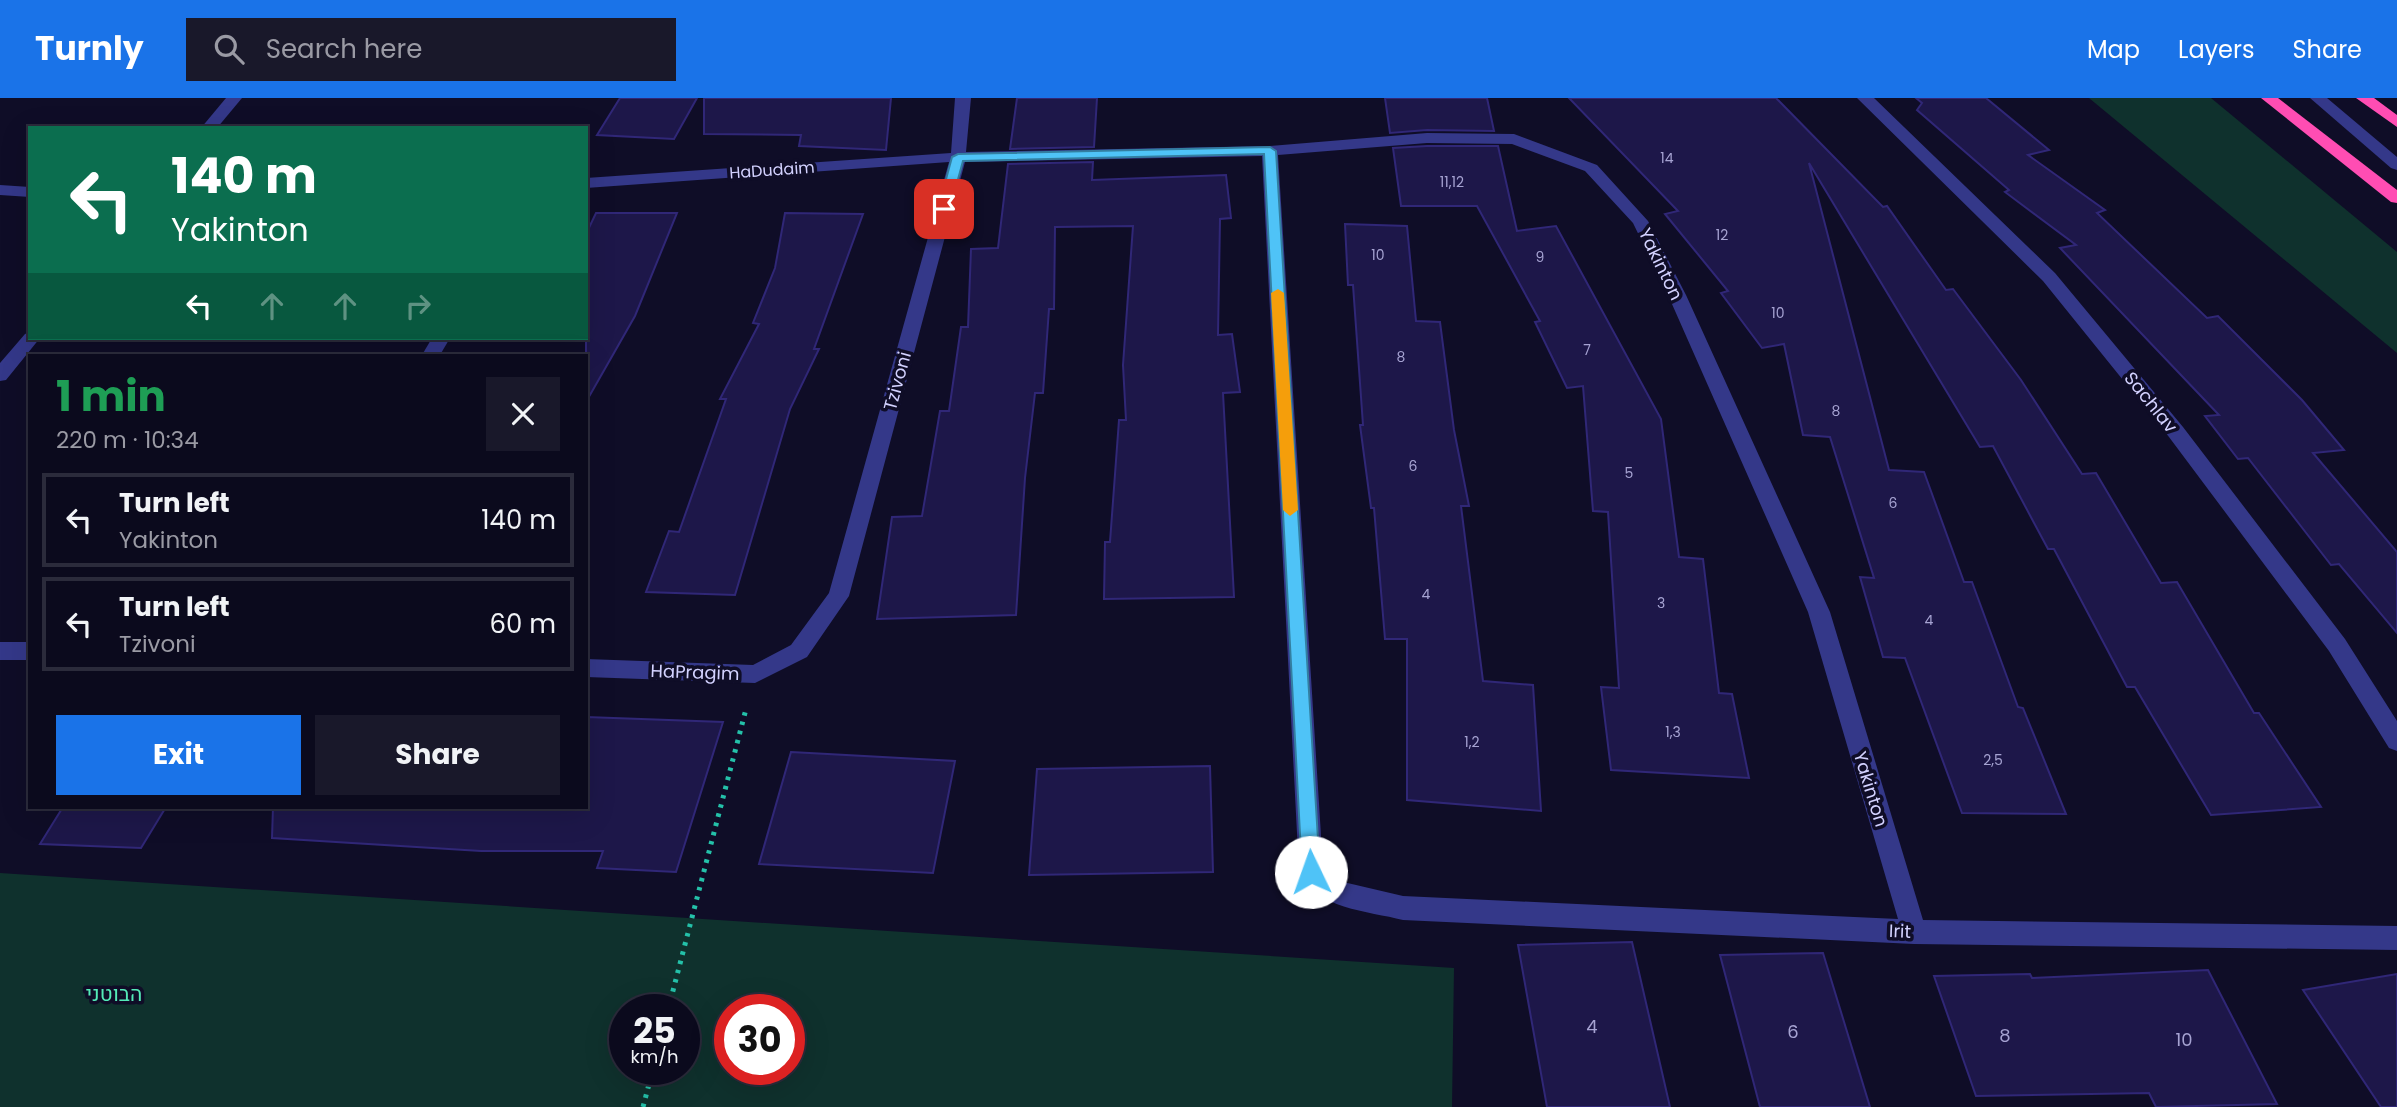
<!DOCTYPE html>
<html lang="en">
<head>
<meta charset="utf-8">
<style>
  body { margin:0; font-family:Poppins,Heebo,sans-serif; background:#19182a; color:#f1f3f6; height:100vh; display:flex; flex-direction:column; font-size:26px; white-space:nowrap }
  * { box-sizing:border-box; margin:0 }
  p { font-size:23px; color:#9a9aa4 }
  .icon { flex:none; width:38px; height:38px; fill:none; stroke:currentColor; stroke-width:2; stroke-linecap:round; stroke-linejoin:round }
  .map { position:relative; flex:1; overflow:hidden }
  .side { position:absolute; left:28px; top:256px; width:560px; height:455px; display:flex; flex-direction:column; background:#0b0a1d; border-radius:0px; box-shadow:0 7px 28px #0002,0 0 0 2px #2b2b3b }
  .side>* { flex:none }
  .hud { position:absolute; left:28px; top:28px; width:560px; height:214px; border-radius:0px; box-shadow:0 7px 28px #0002,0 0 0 2px #2b2b3b; background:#0b6e4f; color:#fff; overflow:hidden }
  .speed { position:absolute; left:609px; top:896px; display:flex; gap:14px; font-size:35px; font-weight:700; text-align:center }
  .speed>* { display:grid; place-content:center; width:91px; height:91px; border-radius:50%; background:#0b0a1d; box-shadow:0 7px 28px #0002,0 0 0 2px #2b2b3b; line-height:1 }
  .speed small { font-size:18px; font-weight:400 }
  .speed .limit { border:10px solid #d22; background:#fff; color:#111 }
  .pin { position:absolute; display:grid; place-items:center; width:60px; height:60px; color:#fff; margin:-30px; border-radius:14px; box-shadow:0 4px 10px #0006 }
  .me { position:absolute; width:77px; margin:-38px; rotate:357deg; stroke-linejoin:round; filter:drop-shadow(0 0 5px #0008) }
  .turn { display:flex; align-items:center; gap:24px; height:147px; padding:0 28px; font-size:32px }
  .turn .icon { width:91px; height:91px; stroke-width:2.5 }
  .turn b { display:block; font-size:49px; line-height:60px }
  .lanes { display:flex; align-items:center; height:66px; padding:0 28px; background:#0003; justify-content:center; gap:35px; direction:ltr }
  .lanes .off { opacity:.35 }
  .round { display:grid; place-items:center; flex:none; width:74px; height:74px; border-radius:0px; background:#19182a }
  .overview { display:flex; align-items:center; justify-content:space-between; height:119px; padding:0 28px }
  h1 { font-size:42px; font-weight:700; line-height:52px; color:#1e9e55 }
  .button { display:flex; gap:14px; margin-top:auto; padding:14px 28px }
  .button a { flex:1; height:80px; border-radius:0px; background:#1a73e8; color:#fff; font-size:28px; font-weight:700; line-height:80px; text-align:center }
  .button a+a { background:#19182a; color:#f1f3f6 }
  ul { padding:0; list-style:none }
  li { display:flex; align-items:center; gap:21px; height:94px; margin:0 14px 10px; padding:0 14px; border:4px solid #2b2b3b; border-radius:0px }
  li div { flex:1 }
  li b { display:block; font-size:26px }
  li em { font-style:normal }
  header { display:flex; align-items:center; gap:42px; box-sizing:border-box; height:98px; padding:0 35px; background:#1a73e8; color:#fff }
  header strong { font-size:33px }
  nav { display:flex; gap:38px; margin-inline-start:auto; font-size:24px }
  .search { width:490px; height:63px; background:#19182a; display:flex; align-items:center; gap:18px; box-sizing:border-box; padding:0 24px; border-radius:0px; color:#9a9aa4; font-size:26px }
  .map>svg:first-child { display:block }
  .green { fill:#0f312d; fill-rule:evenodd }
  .building { fill:#1d1749; stroke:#302777; stroke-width:2 }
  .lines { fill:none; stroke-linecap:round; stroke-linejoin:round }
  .path { stroke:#24c1a9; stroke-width:5; stroke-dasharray:3.5 6; stroke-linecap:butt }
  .lane { fill:#343889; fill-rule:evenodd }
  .street { fill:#343889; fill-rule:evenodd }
  .highway { fill:#ff4db3; fill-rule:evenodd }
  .route { fill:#4fc3f7; stroke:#337fa1; stroke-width:2 }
  .slow { fill:#f59e0b }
  .labels { text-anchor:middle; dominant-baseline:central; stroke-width:7; stroke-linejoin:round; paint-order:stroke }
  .number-label { font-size:14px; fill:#a6a3d2 }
  .far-street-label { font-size:16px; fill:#d3d2ff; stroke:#0f0d27 }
  .street-label { font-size:18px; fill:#d3d2ff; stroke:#0f0d27 }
  .near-number-label { font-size:18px; fill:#a6a3d2 }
  .near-park-label { font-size:21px; fill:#54eab7; stroke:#0f0d27 }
</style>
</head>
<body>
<header>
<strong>Turnly</strong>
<div class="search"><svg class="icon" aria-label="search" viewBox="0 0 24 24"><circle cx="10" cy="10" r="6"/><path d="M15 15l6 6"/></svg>Search here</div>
<nav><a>Map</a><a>Layers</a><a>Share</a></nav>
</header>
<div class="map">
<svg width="2397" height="1009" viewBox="0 0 2397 1009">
  <rect width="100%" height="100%" fill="#0f0d27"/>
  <g class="green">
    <polygon points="2089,0 2211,0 2397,154 2397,255"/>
    <path d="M0,775L1454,870L1452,1009H0ZM625,912H684V971H625ZM730,912H789V971H730Z"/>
  </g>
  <g class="building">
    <polygon points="620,0 697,0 674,41 597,37"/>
    <polygon points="704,0 891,0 886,52 799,48 801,37 704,36"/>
    <polygon points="1017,0 1097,0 1094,49 1010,51"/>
    <polygon points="1385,0 1487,0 1494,33 1427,32 1390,35"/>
    <polygon points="1569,0 1776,0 1883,109 1887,108 1946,192 1953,191 2021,282 2082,376 2096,375 2161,485 2177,484 2254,615 2259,615 2321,709 2211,717 2135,589 2127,589 2054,451 2048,451 1993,348 1980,349 1809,65 1889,372 1924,374 1964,484 1972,484 2018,609 2023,610 2066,716 1962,715 1905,560 1883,559 1860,479 1874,480 1830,339 1803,337 1784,246 1762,250 1721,195 1728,193 1665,116 1678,113"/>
    <polygon points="1916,0 1986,0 2049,52 2028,57 2105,112 2097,115 2207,220 2218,218 2302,302 2344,352 2313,355 2397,454 2397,535 2339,466 2331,467 2248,360 2238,361 2205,318 2219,317 2060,150 2076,147 2005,94 2009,92 1917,12 1922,5"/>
    <polygon points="1427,48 1498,48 1517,133 1556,128 1661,321 1679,459 1703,461 1719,595 1732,596 1749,680 1611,672 1601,589 1619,590 1608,414 1593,413 1583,288 1567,290 1535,224 1540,223 1477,108 1401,108 1393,50"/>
    <polygon points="1093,64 1092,82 1226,77 1231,120 1220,121 1218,237 1232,236 1240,294 1223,295 1234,499 1104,501 1105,444 1110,444 1119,322 1126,322 1123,267 1133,128 1055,129 1054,211 1049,211 1043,295 1035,295 1025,380 1016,517 877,521 892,419 922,418 940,313 949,313 961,229 968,229 971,151 998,150 1008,66"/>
    <polygon points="596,115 677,115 635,218 586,304 586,136"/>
    <polygon points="785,115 863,116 814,251 819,251 790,311 735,497 646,494 669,433 679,434 726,301 720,301 759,226 753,225 775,170"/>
    <polygon points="1345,126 1407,128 1416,223 1440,224 1454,332 1469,408 1461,408 1483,583 1533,587 1541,713 1407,702 1407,541 1385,541 1374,410 1371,410 1360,327 1363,327 1353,187 1348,187"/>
    <polygon points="586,619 723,624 676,774 597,770 603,753 481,753 272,740 273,709 586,709"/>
    <polygon points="791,654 955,663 933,775 759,766"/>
    <polygon points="1210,668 1213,774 1029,777 1037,671"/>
    <polygon points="63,709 166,709 141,750 40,746"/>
    <polygon points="1632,844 1670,1009 1547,1009 1518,847"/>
    <polygon points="1823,855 1870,1009 1760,1009 1720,857"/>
    <polygon points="2208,872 2277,1006 2156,1009 2149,995 1976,998 1934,878 2030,876 2032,880"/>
    <polygon points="2397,876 2397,1009 2381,1009 2303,892"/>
  </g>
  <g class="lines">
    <g class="path">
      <polyline points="668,912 746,611"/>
      <polyline points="643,1009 653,971"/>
    </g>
    <polygon class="lane" points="2310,0 2327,0 2397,59 2397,72 2391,70"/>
    <g class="street">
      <polygon points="226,0 242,0 217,30 201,30"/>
      <path d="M955,0H971L966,54L1270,48L1427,35L1514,36L1597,67L1648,123L1686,197L1830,514L1923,822L2397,828V852L1914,846L1403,822C1368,813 1315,811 1299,774L1262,58L965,64L849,498L807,559L755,585L586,579V561L753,567L791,547L829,495L949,64L586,90V80L951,55ZM1427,45L1512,46L1585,73L1633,125L1668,197L1808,514L1898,821L1403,798L1339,783L1323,769L1278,57Z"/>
      <polygon points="1857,0 1874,0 2055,175 2183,329 2345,541 2397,623 2397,653 2389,650 2329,553 2169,339 2043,183"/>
      <polygon points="0,87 30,89 30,99 0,97"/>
      <polygon points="30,234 30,240 40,240 6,282 0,283 0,265 25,236"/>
      <polygon points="432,240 450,240 440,257 422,257"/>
      <rect x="0" y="544" width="30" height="18"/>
    </g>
    <g class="highway">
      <polygon points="2261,0 2278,0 2397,92 2397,105 2391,104"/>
      <polygon points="2356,0 2374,0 2397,17 2397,29"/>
    </g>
  </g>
  <polygon class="route" points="1270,49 1276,53 1320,774 1317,780 1311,783 1304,780 1302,774 1264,56 963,63 950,111 944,115 938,111 952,59 958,56"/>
  <polygon class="slow" points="1278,191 1284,195 1298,412 1290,418 1283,412 1271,195"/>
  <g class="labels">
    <g class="number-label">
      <text x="1667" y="60">14</text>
      <text x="1452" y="84">11,12</text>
      <text x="1722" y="137">12</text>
      <text x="1378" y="157">10</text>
      <text x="1540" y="159">9</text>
      <text x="1778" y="215">10</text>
      <text x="1587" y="252">7</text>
      <text x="1401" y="259">8</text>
      <text x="1836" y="313">8</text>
      <text x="1413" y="368">6</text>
      <text x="1629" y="375">5</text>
      <text x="1893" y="405">6</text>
      <text x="1426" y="496">4</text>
      <text x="1661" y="505">3</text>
      <text x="1929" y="522">4</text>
      <text x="1673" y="634">1,3</text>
      <text x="1472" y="644">1,2</text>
      <text x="1993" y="662">2,5</text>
    </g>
    <g class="far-street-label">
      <text transform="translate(772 72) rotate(-4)">HaDudaim</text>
    </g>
    <g class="street-label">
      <text transform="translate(1661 166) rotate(64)">Yakinton</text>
      <text transform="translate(897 283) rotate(-75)">Tzivoni</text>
      <text transform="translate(2151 304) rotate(51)">Sachlav</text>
      <text transform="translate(695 574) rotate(2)">HaPragim</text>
      <text transform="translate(1871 691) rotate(73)">Yakinton</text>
      <text transform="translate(1900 833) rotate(2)">Irit</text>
    </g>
    <g class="near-number-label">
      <text x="1592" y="928">4</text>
      <text x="1793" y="933">6</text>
      <text x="2005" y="937">8</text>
      <text x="2184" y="941">10</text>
    </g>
    <g class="near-park-label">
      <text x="114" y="895">הבוטני</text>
    </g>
  </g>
</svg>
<div class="speed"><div>25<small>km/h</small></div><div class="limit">30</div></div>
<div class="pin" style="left:944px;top:111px;background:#d93025"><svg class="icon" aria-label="arrive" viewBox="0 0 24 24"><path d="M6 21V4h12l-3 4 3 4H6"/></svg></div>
<svg class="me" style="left:1311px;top:774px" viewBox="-20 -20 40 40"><circle r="19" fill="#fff"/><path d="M0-13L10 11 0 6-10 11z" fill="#4fc3f7"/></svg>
<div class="hud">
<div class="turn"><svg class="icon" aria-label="left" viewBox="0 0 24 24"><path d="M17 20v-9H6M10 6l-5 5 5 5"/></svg><div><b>140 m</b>Yakinton</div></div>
<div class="lanes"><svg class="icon" aria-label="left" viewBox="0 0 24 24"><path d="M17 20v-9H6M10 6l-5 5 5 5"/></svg><svg class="icon off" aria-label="ahead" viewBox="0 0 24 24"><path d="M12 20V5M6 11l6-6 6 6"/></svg><svg class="icon off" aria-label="ahead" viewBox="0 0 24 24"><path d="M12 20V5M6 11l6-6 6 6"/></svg><svg class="icon off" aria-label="right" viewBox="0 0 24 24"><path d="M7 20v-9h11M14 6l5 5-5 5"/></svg></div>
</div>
<section class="side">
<div class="overview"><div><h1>1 min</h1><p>220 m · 10:34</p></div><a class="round"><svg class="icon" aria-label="close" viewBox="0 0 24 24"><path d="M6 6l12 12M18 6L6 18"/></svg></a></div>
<ul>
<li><svg class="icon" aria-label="left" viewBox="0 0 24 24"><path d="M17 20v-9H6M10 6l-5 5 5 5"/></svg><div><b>Turn left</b><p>Yakinton</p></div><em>140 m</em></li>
<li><svg class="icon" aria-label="left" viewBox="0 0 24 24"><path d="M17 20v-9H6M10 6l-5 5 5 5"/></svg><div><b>Turn left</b><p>Tzivoni</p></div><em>60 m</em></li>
</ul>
<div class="button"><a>Exit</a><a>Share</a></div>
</section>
</div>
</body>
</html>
